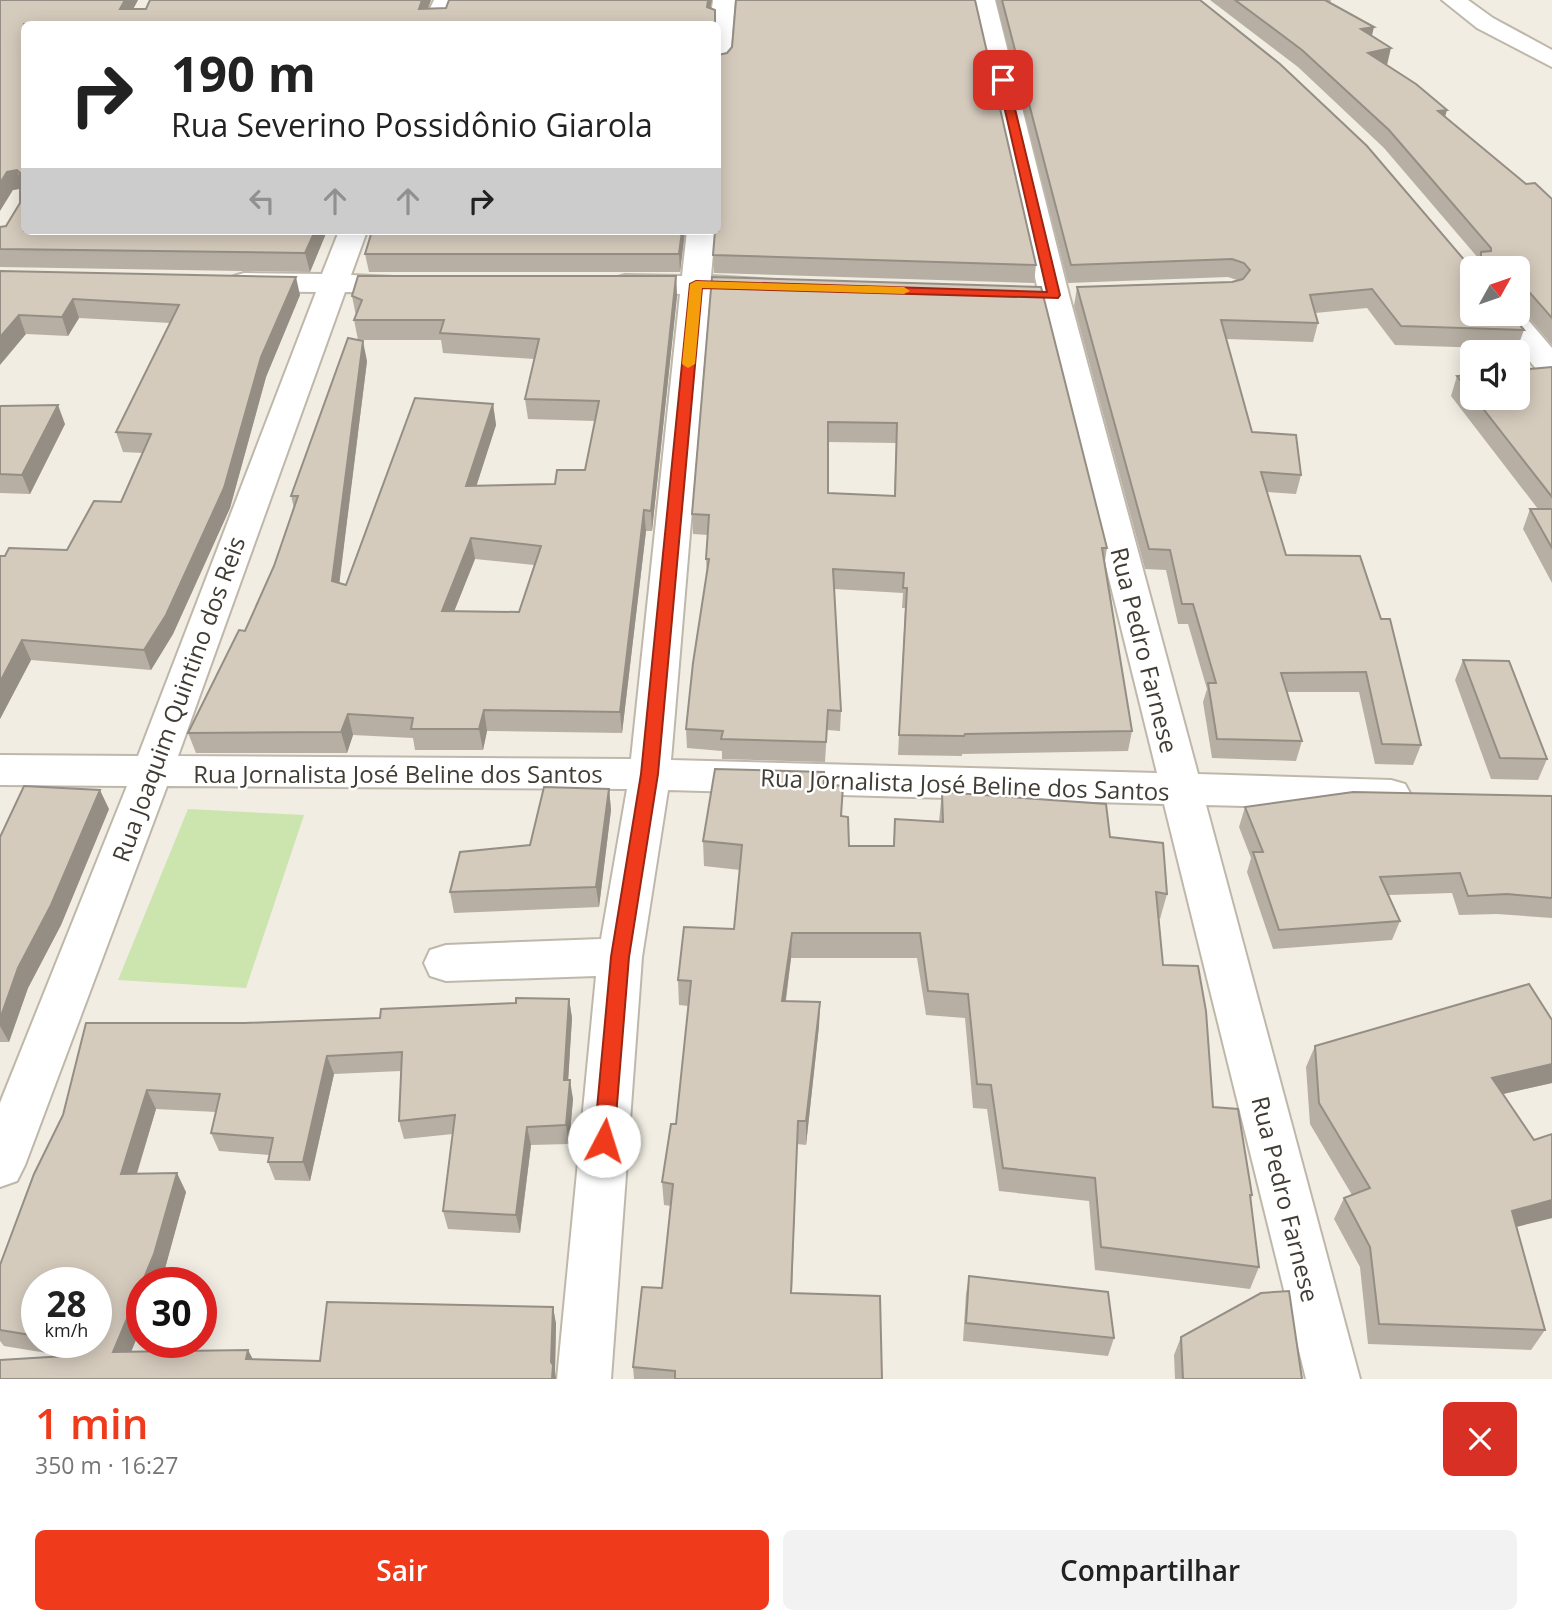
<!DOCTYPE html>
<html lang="pt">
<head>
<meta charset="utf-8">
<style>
  body { margin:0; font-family:"Open Sans",sans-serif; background:#f2f2f2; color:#222; height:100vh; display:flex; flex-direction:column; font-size:26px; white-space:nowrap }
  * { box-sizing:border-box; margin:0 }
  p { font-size:23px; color:#767676 }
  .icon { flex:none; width:38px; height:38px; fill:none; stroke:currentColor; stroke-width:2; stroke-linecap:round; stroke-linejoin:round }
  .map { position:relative; height:1379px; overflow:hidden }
  .panel { display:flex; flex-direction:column; background:#fff; flex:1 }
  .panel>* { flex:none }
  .hud { position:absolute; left:21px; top:21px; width:700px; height:214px; border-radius:10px; box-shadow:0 4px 18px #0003; background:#fff; color:#222; overflow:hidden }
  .needle { width:46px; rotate:50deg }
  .buttons { position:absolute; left:1460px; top:256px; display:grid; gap:14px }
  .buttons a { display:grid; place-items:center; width:70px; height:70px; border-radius:10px; background:#fff; box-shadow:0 4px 18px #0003; font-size:35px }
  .speed { position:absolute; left:21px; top:1267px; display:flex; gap:14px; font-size:35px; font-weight:700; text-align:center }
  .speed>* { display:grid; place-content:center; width:91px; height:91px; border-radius:50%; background:#fff; box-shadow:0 4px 18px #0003; line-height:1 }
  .speed small { font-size:18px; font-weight:400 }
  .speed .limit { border:10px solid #d22; background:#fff; color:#111 }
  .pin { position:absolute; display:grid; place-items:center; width:60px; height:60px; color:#fff; margin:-30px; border-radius:14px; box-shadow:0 4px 10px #0006 }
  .me { position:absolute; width:77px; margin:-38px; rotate:5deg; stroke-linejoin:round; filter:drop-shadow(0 0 5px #0008) }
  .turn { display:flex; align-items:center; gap:24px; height:147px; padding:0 35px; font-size:32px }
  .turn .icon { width:91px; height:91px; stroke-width:2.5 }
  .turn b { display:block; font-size:49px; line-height:60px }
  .lanes { display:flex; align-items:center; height:66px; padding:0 35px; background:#0003; justify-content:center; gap:35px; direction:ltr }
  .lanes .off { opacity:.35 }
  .round { display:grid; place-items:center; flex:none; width:74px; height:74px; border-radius:10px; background:#f2f2f2 }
  .head { display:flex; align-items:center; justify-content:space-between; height:119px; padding:0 35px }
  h1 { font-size:42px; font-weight:600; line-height:52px; color:#ef3b1c }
  .button { display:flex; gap:14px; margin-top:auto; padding:14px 35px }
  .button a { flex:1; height:80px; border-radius:10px; background:#ef3b1c; color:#fff; font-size:28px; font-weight:600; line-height:80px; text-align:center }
  .button a+a { background:#f2f2f2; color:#222 }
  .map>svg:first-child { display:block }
  .green { fill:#cce4ae }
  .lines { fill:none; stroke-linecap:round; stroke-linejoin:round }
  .minor-casing { stroke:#bfb7aa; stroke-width:4 }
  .minor { fill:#fff; fill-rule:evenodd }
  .wall { fill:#b7afa3; fill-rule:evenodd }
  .shaded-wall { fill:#958e84 }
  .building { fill:#d5cbbd; stroke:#958e84; stroke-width:2; fill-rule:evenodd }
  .route { fill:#ef3b1c; stroke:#9b2612; stroke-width:2 }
  .slow { fill:#f59e0b }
  .labels { text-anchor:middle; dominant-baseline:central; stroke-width:5; stroke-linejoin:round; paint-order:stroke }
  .street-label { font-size:24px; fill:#423d34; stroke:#fff }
</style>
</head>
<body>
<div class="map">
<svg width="1552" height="1379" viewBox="0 0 1552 1379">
  <rect width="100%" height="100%" fill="#f1ede3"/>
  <polygon class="green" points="188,809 304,815 246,988 118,980"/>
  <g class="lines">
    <g class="minor-casing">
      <g id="minor">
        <polygon points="434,0 456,0 446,24 423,24"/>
        <polygon points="713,0 735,0 730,63 727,68 718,70 718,24 710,24"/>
        <polygon points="973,0 995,0 1069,295 1198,774 1391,780 1405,784 1411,795 1405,806 1391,810 1206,805 1360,1379 1306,1379 1164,804 668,790 642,957 611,1379 557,1379 596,976 446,981 430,976 424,963 430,950 446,945 601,939 627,789 167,786 25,1165 17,1181 0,1187 0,1103 127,786 0,785 0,755 138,756 316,292 244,291 234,288 229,282 234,276 244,273 322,274 339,231 367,231 351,275 417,278 422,284 417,290 407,293 345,292 178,756 631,759 680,294 615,290 610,284 615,278 625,275 682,276 687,231 715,231 711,276 774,280 779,286 774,292 764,295 710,294 671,760 1157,773 1039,295"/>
        <polygon points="1442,0 1468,0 1493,18 1552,50 1552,67 1477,28"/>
        <polygon points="1517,307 1552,348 1552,377 1541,375 1491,313 1517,313"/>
      </g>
    </g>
    <use href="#minor" class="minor"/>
  </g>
  <g class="wall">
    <polygon points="0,0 138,0 133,9 146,9 150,0 431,0 428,9 712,0 24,24 24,231 327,231 310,272 0,267 0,227 6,226 20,203 20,189 13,190"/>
    <polygon points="996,0 1200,0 1466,262 1476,265 1479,259 1384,148 1298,67 1210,0 1331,0 1330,3 1372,36 1386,65 1445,117 1526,184 1552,199 1552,345 1517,304 1517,268 1472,268 1524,330 1517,349 1395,345 1367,308 1315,313 1318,323 1313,342 1226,339 1252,432 1301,475 1296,494 1267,492 1286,555 1421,745 1413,765 1375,764 1359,692 1287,692 1302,741 1296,761 1212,758 1203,702 1207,689 1188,624 1178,624 1166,570 1145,569 1074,306 1077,287 1232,282 1237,280 1228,277 1068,283"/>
    <polygon points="372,231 685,231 680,272 369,272 365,254"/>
    <polygon points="713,255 1036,265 1034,283 714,273"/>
    <polygon points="0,271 300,295 266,377 230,508 173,634 151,670 31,660 0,719 0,556 67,550 121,502 143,453 123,452 116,432 170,323 79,318 68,336 26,334"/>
    <path d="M676,276L677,296L652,531H646L622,733L487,731L483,750H415L413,738L353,735L347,753H196L188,733L245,631L274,566L294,508L291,496L367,361L339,583L346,585L493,404L496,425L476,486L555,484L585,470L595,421L528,419L525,399L534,359L443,353L441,340H358L354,320L356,316L352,296ZM475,559L534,565L519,612L454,611Z"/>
    <path d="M712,277L1107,548L1105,561L1132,731L1128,751L962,754V756L898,755L905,608H902L903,593L834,589L841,711L840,731L827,730L825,762L722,759V751L687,748L686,729L707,576L706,559L708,535L693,534L692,514ZM828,442L896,443L894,496L828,493Z"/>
    <polygon points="1552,367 1552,583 1523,529 1530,509 1538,509 1451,396 1457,376 1472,375 1472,397 1517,397"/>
    <polygon points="0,406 65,424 30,494 0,493"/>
    <polygon points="1463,660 1547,759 1538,780 1491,779 1455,680"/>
    <polygon points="824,784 842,817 849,846 893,846 895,819 939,821 942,792 1110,837 1167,894 1160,919 1159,918 1163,965 1213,1107 1252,1195 1251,1199 1259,1267 1250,1289 1095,1270 1089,1201 999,1191 987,1109 973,1108 965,1018 926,1015 917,958 791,958 786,1001 820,1002 819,1026 806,1145 797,1144 792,1293 882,1379 634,1379 633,1367 662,1288 671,1206 664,1205 662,1182 676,1124 688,1006 679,1005 678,980 734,929 740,870 704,866 703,841"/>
    <polygon points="609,789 611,810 599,907 454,913 450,892 530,845"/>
    <polygon points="1552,796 1552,918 1497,914 1459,915 1452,893 1389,895 1400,921 1392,940 1273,949 1247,872 1251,858 1239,827 1245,807"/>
    <polygon points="109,809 61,925 28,988 9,1042 0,1042 0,837"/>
    <path d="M569,999L572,1018L568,1080L573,1099L569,1144L531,1145L520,1233L448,1229L443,1211L453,1134L404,1139L399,1121L401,1071L334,1074L310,1181L275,1180L268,1162L269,1155L219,1151L211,1133L216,1112L156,1109L137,1174L186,1192L164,1272L131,1352L252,1359L320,1361L553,1307L556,1324L555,1371L65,1356L4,1346L0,1341V1265L63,1115L245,1023L380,1018L516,1003ZM37,1283L96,1342H37Z"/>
    <polygon points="1552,1020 1552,1083 1503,1094 1552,1218 1516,1227 1545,1330 1531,1350 1368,1344 1360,1267 1334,1219 1344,1198 1352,1195 1310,1124 1306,1067 1315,1046"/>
    <polygon points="969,1276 1114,1338 1108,1356 963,1341 966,1294"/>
    <polygon points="1181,1337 1302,1379 1175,1379 1174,1355"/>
  </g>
  <g class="shaded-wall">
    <polygon points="125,0 138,0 125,24 120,9"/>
    <polygon points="422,0 431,0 422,24 419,9"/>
    <polygon points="708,0 712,0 707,24 707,7"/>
    <polygon points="1374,27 1370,44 1361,29"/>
    <polygon points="1391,48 1387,65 1368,53"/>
    <polygon points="1447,110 1442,128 1438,111"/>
    <polygon points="17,170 23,188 13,190 0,211 0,183 7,172"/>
    <polygon points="315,231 327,231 310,272 305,253"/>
    <polygon points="682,231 685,231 680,272 679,254"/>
    <polygon points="676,276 677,296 652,531 651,511"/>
    <polygon points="296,277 300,295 266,377 230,508 173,634 151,670 144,650 261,357"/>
    <polygon points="73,299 79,318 68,336 62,317"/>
    <polygon points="19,315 26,334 0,365 0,337"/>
    <polygon points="363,341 367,361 337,602 332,581"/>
    <polygon points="493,404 496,425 470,506 466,486"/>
    <polygon points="58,405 65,424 30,494 22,475"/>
    <polygon points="644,510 646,531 622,733 620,712"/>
    <polygon points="471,538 475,559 446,632 442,611"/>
    <polygon points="22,640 31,660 0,719 0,682"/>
    <polygon points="484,710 487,731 483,750 479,729"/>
    <polygon points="348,714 353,735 347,753 341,732"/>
    <polygon points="609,789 611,810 599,907 596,887"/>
    <polygon points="100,790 109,809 61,925 28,988 9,1042 0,1026 0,1019 18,968"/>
    <polygon points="792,933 791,958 782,1026 782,1001"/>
    <polygon points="569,999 572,1018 567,1099 564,1080"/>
    <polygon points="820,1002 819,1026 806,1145 806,1121"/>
    <polygon points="327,1056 334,1074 310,1181 303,1162"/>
    <polygon points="1552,1064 1552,1083 1481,1099 1492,1078"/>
    <polygon points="570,1080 573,1099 569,1144 566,1125"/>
    <polygon points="147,1090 156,1109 131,1192 121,1174"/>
    <polygon points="527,1127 531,1145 520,1233 516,1215"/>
    <polygon points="177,1173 186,1192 164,1272 159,1283 142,1283"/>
    <polygon points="1552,1200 1552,1218 1499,1231 1512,1211"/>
    <polygon points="142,1284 142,1325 124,1369 113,1352"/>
    <polygon points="553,1307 556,1324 555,1371 556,1379 552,1379 551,1362"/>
    <polygon points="248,1350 257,1367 246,1359"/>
  </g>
  <g class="building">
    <polygon points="0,0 125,0 120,9 146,9 150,0 422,0 419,9 446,8 449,0 708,0 707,7 715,10 715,24 24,24 24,231 315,231 305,253 0,249 0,227 6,226 20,203 20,173 17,170 7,172 0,183"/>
    <polygon points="736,0 975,0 1036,265 713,255 715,231 718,231 718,55 727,53 732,47"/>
    <polygon points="1002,0 1200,0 1280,64 1367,146 1466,262 1477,266 1481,263 1481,252 1491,251 1491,248 1389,130 1302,50 1235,0 1325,0 1374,27 1361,29 1391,48 1368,53 1416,84 1447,110 1438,111 1526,184 1535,183 1552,199 1552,318 1524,286 1521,291 1517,291 1517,268 1472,268 1472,313 1510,313 1524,330 1401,326 1372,289 1310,295 1318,323 1221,320 1252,432 1296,435 1301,475 1261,472 1286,555 1360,556 1381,619 1390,619 1421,745 1382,744 1366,672 1281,673 1302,741 1217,739 1208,683 1216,683 1193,604 1182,604 1170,550 1149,549 1077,287 1232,282 1243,279 1250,270 1244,263 1232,259 1071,265"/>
    <polygon points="372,231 682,231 679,254 365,254"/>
    <polygon points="0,271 296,277 261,357 224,488 166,615 144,650 22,640 0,682 0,556 5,556 9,548 67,550 94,501 121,502 151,434 116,432 179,305 73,299 62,317 19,315 0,337"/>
    <path d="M358,276H676L651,511L644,510L620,712L484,710L479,729H411L413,718L348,714L341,732L188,733L239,630L245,631L274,566L298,496H291L348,338L363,341L332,581L346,585L415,398L493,404L466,486L555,484L557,470H585L599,401L525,399L539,339L440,333L444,320H354L362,300L352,296ZM471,538L541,546L519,612L442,611Z"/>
    <path d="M712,277L1041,287L1107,548H1102L1132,731L965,734L964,736L899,735L907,588H903L904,573L833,569L841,711L828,710L826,742L721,739L723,731L686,729L693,663L709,559H706L709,515L692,514ZM828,422L897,423L895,496L828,493Z"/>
    <polygon points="1552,367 1552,497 1474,397 1517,397 1517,370"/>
    <polygon points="1472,375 1472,395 1457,376"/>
    <polygon points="58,405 22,475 0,474 0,406"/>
    <polygon points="1530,509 1552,509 1552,548"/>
    <polygon points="1463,660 1509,661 1547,759 1500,758"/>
    <polygon points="715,769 824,772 824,784 843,786 841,816 848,817 849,846 894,846 895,819 943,822 942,792 1106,804 1110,837 1163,843 1167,894 1156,892 1163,965 1198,966 1206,1011 1213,1107 1238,1109 1252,1195 1250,1195 1259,1267 1101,1247 1095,1178 1003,1168 991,1085 977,1084 968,994 928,991 920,933 792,933 782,1001 820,1002 806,1121 798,1121 791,1293 880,1296 882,1379 675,1379 675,1371 633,1367 642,1287 662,1288 673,1184 662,1182 671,1124 676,1124 691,981 678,980 684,927 734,929 742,845 703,841"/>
    <polygon points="24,786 100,790 51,905 18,968 0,1019 0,837"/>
    <polygon points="544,787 609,789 596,887 450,892 460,852 530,845"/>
    <polygon points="1353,792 1552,796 1552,898 1507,894 1468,896 1460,873 1380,877 1400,921 1279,930 1253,852 1263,852 1245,807"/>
    <polygon points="1529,984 1552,1020 1552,1064 1492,1078 1534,1140 1552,1134 1552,1200 1512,1211 1545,1330 1379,1324 1370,1247 1344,1198 1370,1188 1319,1103 1315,1046"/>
    <polygon points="516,998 569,999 564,1080 570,1080 566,1125 527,1127 516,1215 443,1211 455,1115 399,1121 402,1052 327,1056 303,1162 268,1162 273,1138 211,1133 220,1094 147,1090 121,1174 177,1173 154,1254 113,1352 248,1350 246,1359 320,1361 327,1302 553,1307 551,1362 553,1365 552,1379 0,1379 0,1360 65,1356 65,1342 96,1342 96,1283 37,1283 37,1336 0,1330 0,1265 34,1174 63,1115 86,1023 245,1023 380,1018 381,1009 516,1003"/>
    <polygon points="969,1276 1108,1292 1114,1338 966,1323"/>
    <polygon points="1289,1291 1302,1379 1183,1379 1181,1337 1261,1293"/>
  </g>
  <polygon class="route" points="1003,77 1008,80 1060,295 1058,298 702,288 658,774 629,957 614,1141 611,1148 604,1150 597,1148 594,1141 611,957 641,774 690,284 696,281 1047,292 998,80"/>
  <polygon class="slow" points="696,281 904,287 910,291 904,294 702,288 695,364 688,368 682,364 690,284"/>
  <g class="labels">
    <g class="street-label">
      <text transform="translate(1145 650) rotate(76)">Rua Pedro Farnese</text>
      <text transform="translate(178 699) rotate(-70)">Rua Joaquim Quintino dos Reis</text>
      <text x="398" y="773">Rua Jornalista José Beline dos Santos</text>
      <text transform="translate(965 784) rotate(2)">Rua Jornalista José Beline dos Santos</text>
      <text transform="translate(1286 1199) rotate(76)">Rua Pedro Farnese</text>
    </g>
  </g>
</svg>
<div class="buttons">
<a><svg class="needle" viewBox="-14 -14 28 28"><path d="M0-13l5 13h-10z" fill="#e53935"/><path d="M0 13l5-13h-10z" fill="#767676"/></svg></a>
<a><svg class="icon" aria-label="sound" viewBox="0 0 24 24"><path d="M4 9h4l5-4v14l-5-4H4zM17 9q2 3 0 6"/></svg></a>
</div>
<div class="speed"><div>28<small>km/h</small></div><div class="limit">30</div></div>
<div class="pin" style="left:1003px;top:80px;background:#d93025"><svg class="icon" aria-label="arrive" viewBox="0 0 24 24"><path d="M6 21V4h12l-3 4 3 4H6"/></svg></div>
<svg class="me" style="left:604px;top:1141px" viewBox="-20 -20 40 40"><circle r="19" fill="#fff"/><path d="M0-13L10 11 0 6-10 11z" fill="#ef3b1c"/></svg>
<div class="hud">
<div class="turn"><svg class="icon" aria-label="right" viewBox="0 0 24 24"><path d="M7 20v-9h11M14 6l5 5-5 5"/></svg><div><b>190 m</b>Rua Severino Possidônio Giarola</div></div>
<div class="lanes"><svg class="icon off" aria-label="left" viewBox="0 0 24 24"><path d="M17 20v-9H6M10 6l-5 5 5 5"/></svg><svg class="icon off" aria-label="ahead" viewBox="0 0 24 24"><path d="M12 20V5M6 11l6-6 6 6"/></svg><svg class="icon off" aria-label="ahead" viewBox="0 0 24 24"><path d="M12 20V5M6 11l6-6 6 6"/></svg><svg class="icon" aria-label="right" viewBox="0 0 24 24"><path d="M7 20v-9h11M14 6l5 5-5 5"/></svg></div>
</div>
</div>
<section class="panel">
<div class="head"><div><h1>1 min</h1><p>350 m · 16:27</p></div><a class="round" style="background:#d93025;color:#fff"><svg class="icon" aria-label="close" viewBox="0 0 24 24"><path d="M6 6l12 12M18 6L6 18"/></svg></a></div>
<div class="button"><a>Sair</a><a>Compartilhar</a></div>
</section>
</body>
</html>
